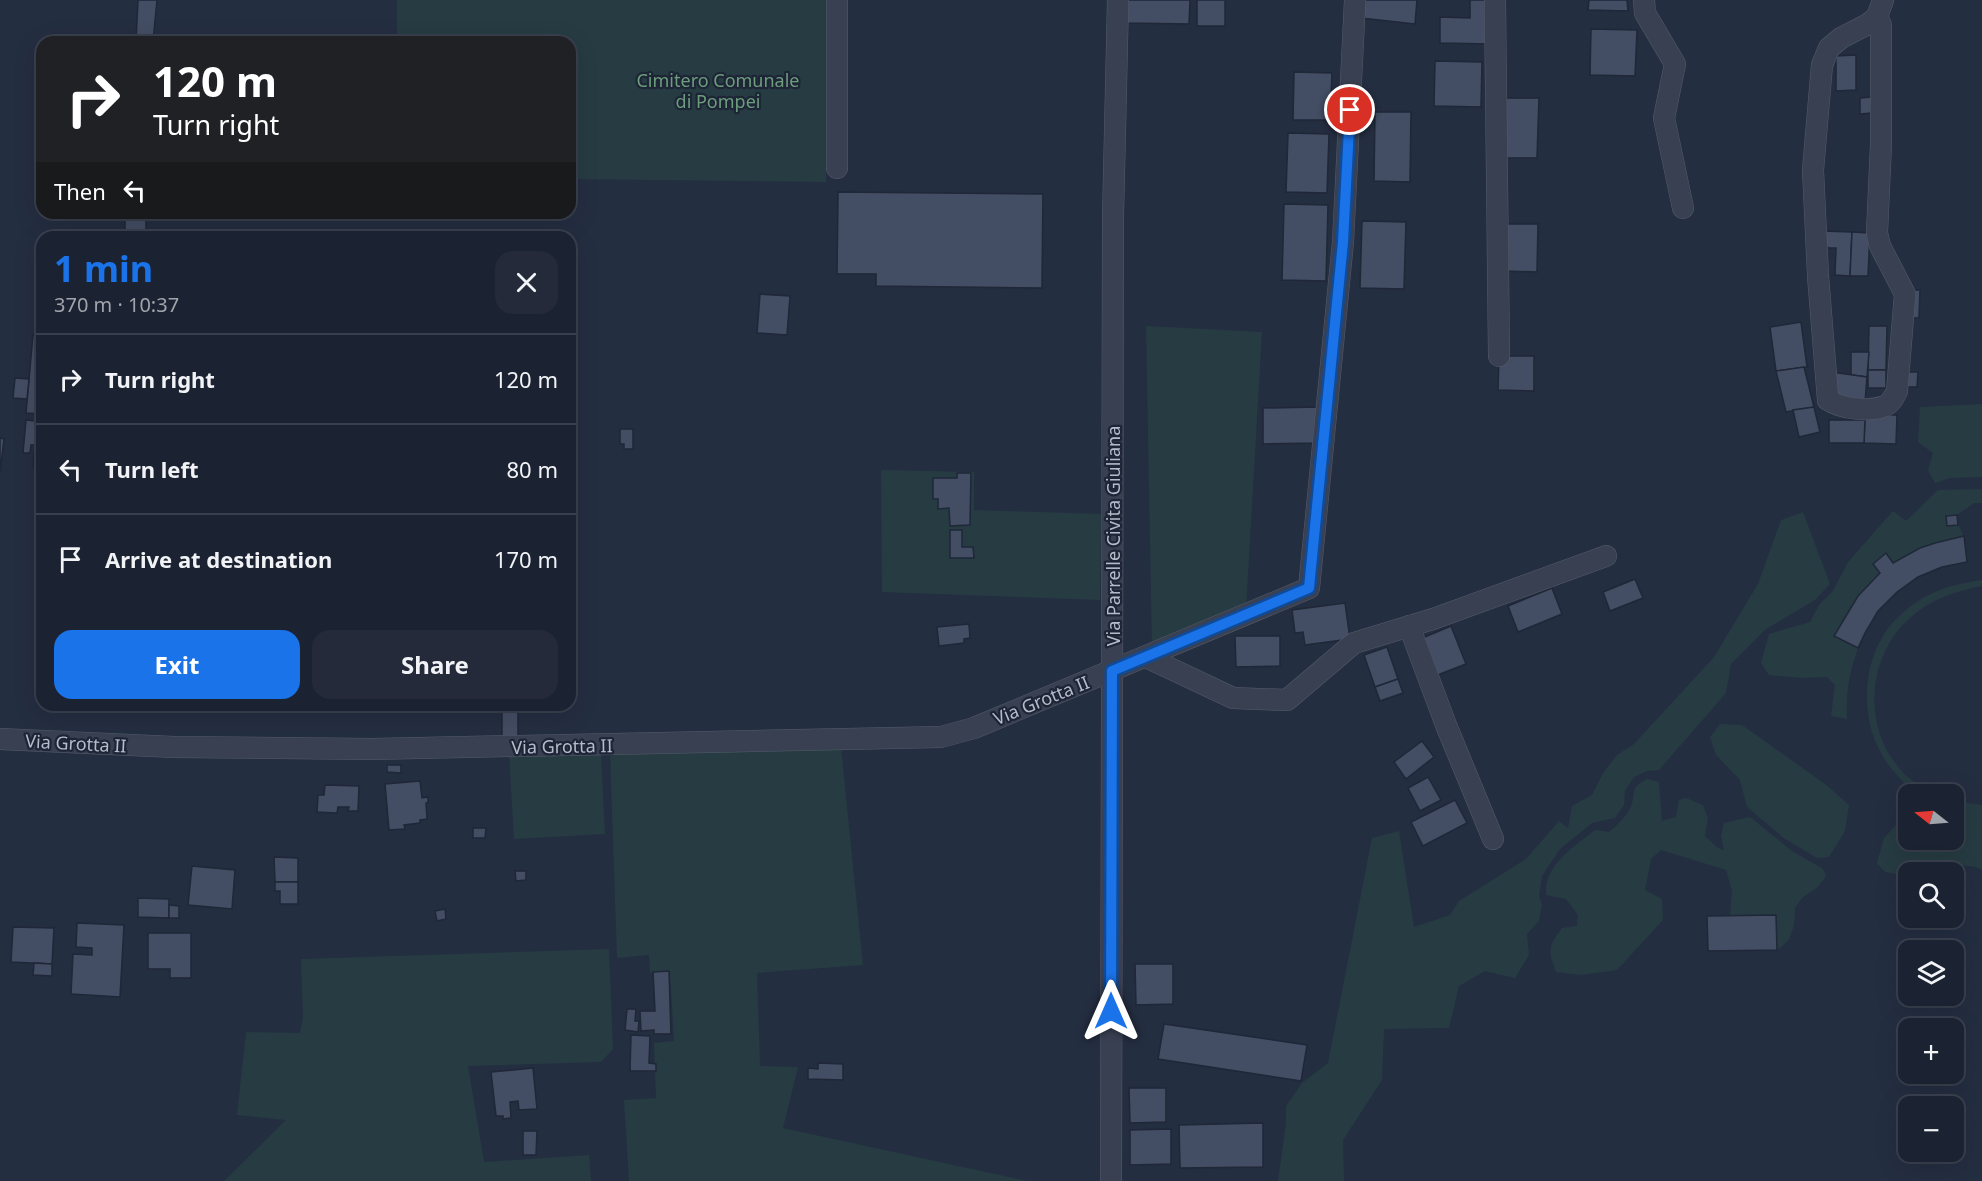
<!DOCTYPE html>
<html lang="en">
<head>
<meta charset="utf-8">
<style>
  body { margin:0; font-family:"Noto Sans",sans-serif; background:#242a39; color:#f1f3f6; height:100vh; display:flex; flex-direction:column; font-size:22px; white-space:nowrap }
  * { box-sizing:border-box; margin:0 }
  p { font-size:20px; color:#a0a4ab }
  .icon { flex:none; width:33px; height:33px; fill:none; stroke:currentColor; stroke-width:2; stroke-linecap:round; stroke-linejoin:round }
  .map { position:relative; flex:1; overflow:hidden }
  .sheet { position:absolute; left:36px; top:231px; width:540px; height:480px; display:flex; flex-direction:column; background:#1b2231; border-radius:18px; box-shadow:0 6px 24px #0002,0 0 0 2px #393f4d }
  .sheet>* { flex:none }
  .top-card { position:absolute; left:36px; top:36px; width:540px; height:183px; border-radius:18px; box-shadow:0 6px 24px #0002,0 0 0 2px #393f4d; background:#202124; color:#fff; overflow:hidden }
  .needle { width:39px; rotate:287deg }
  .buttons { position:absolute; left:1898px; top:784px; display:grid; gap:12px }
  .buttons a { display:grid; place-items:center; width:66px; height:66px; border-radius:12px; background:#1b2231; box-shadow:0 6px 24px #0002,0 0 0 2px #393f4d; font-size:30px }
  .pin { position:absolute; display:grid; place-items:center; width:51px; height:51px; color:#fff; margin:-26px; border:3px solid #fff; border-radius:50%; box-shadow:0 2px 6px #0007 }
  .me { position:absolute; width:66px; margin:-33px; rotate:0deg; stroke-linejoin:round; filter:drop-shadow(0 0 4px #0008) }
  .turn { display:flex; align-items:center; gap:21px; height:126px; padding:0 18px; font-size:27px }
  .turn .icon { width:78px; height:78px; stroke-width:2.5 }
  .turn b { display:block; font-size:42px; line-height:51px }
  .then { display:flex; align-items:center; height:57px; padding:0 18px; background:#0003; gap:12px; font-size:22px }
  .round { display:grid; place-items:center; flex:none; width:63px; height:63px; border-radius:18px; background:#242a39 }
  .overview { display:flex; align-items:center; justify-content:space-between; height:102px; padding:0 18px }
  h1 { font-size:36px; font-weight:700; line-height:45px; color:#1a73e8 }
  .cta { display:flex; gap:12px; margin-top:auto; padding:12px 18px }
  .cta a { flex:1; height:69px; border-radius:18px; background:#1a73e8; color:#fff; font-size:24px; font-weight:700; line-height:69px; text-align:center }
  .cta a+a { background:#242a39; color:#f1f3f6 }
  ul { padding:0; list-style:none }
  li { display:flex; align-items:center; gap:18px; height:90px; padding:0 18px; border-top:2px solid #393f4d }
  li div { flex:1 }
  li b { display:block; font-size:22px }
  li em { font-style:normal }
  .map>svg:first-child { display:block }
  .green { fill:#263c42 }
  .building { fill:#434d63; stroke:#1f2738; stroke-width:1.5 }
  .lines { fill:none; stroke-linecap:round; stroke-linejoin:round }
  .minor-casing { stroke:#545b6b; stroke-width:22 }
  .minor { stroke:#394051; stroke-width:21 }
  .route-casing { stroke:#114b97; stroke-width:15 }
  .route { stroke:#1a73e8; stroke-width:10 }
  .labels { text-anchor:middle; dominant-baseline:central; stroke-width:4.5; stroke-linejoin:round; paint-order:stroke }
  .park-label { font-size:18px; fill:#6c9d7c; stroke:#1d2536 }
  .street-label { font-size:18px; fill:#b5bbcb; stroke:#1d2536 }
</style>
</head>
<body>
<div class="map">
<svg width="1982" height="1181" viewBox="0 0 1982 1181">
  <rect width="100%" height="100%" fill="#242e41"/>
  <g class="green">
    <polygon points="397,0 826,0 826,182 570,179 570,42 397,42"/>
    <polygon points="1146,326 1262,332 1246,609 1152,647"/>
    <polygon points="1982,404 1982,477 1950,478 1935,483 1928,470 1933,453 1918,442 1920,407"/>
    <polygon points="881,470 974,472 974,510 1101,514 1100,600 882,592"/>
    <path d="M1982,489V503H1974L1957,515L1946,517L1947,526L1958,525L1964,536C1938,541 1916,549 1893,563L1886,554L1873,563L1880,573L1858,596L1834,636L1858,648C1849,675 1846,690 1847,719L1831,716L1835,685L1827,677L1801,678L1769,675L1761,663L1769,634L1810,622L1819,605L1833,591L1848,562L1893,511L1906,521L1938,490Z"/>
    <polygon points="1803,512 1830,584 1815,600 1766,629 1731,664 1726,693 1659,770 1647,771 1634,777 1625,791 1624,805 1615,818 1592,823 1560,849 1542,876 1539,896 1542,904 1539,921 1527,934 1529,955 1515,978 1485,971 1459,986 1449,1028 1384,1029 1382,1080 1343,1140 1344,1181 1278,1181 1286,1123 1286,1106 1302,1083 1328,1063 1372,838 1399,831 1414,927 1450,915 1459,901 1526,859 1559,821 1568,828 1572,806 1592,795 1603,773 1617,755 1634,744 1714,657 1758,584 1781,520"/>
    <path d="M1982,580V586C1956,591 1931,599 1911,617C1869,653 1862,721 1896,764C1906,778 1920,787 1936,795C1932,795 1925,796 1922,795C1913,792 1903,782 1897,775C1854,731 1857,648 1906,610C1929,591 1953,584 1982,580Z"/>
    <polygon points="1720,724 1742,725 1825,784 1849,805 1845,831 1829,857 1817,858 1785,839 1747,807 1740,780 1716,755 1710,737"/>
    <polygon points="841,747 863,965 757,973 760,1066 798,1067 783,1128 1027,1181 629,1181 624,1100 656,1098 654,1043 674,1041 670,971 650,973 649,955 617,958 610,753"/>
    <polygon points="509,753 601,753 605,834 514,839"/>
    <path d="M1647,779L1659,782L1662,821L1676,817L1679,800L1686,798L1703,805L1708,818L1705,836L1718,848L1724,850L1721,836L1724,823L1750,817L1792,851L1823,869L1826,876L1818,887L1803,897L1795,908L1794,925L1789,940L1777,950L1776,916H1730L1732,891L1726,870L1661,850L1651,859L1645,890L1662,899L1663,920L1617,970L1581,975L1556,972C1548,951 1548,946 1562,928L1577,926L1578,915L1566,899L1546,895C1544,864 1574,847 1595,830L1609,832C1617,825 1627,816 1631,806C1637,791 1628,789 1647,779Z"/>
    <polygon points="1953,801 1982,805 1982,870 1976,867 1944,863 1920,868 1904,875 1885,872 1877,863 1884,838 1905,815 1908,814 1908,840 1953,840"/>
    <polygon points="609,949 613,1049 601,1062 468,1066 484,1162 589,1155 591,1181 224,1181 286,1120 237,1115 246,1032 300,1033 303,1017 301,959"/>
  </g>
  <g class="building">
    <polygon points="138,0 157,0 153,42 136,42"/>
    <polygon points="1127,0 1190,0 1189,24 1127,23"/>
    <rect x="1197" y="0" width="28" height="26"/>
    <polygon points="1362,0 1417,0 1415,24 1361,18"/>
    <polygon points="1470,0 1491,0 1490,44 1440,43 1440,17 1470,18"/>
    <polygon points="1589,0 1627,0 1628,11 1588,10"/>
    <polygon points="1591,29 1637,30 1635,76 1590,75"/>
    <polygon points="172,35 213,36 213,42 172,42"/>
    <polygon points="1856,55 1856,90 1836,91 1836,56"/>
    <polygon points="1435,61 1482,62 1481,107 1434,106"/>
    <polygon points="1294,72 1332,73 1330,120 1293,120"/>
    <polygon points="1872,97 1873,113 1860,114 1860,98"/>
    <polygon points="1506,98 1539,98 1537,158 1505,158"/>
    <polygon points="1375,112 1411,112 1410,182 1374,181"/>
    <polygon points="1288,133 1329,134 1327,193 1286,192"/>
    <polygon points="838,192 1043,194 1042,288 876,286 876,274 837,274"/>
    <polygon points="1284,204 1328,205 1326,281 1282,280"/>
    <polygon points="125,213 146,213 146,237 57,237 57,232 125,233"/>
    <polygon points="1362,221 1406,222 1404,289 1360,288"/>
    <polygon points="1504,224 1538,224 1537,272 1503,271"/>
    <polygon points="1823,231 1852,232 1850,276 1835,275 1836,248 1829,248 1823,244"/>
    <polygon points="1852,232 1870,233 1868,276 1850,276"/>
    <polygon points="37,285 42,285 42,321 36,321"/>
    <polygon points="1911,290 1920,290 1919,318 1910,318"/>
    <polygon points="760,294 790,296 787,335 757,333"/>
    <polygon points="1801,322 1807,367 1776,371 1770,327"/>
    <polygon points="1869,326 1887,326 1886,370 1868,370"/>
    <polygon points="33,335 42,335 42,414 26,413"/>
    <polygon points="1851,352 1869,352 1867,377 1851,375"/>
    <polygon points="1499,356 1534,356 1534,391 1498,390"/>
    <polygon points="1804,367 1814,407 1786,412 1776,371"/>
    <rect x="1868" y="370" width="18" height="18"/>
    <polygon points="1831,372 1867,377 1865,402 1833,396"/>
    <polygon points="1905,372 1918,372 1917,387 1904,387"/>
    <polygon points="15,378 29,379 27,399 13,398"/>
    <polygon points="1319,407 1319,443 1263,444 1263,408"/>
    <polygon points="1814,407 1820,432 1799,437 1793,410"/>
    <polygon points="1865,414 1897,415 1896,444 1864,443"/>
    <polygon points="26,420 36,421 35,427 38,427 37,445 31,445 30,453 23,453"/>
    <polygon points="1829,420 1865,420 1864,443 1829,443"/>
    <polygon points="620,429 633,429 633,449 624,449 624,444 620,444"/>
    <polygon points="0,438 4,439 0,473"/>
    <polygon points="34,453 42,454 42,470 33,469"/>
    <polygon points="957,473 971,473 970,525 950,526 949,508 938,509 938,499 933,499 933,478 957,478"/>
    <polygon points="1957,515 1958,525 1947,526 1946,516"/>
    <polygon points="950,530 962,530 962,547 973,547 974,558 950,558"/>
    <polygon points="1964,536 1967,562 1942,567 1918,577 1897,592 1878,611 1865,633 1858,648 1834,636 1858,596 1880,573 1873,564 1886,553 1893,563 1920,548 1935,543"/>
    <polygon points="1635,579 1643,598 1610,611 1603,592"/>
    <polygon points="1552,588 1562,614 1518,632 1508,606"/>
    <polygon points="1345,603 1350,639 1305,645 1303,632 1295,633 1292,610"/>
    <polygon points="969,624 970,638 964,639 964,643 939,646 937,627"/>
    <polygon points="1451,626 1466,664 1435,676 1420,639"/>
    <polygon points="1235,636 1280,636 1280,666 1236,667"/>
    <polygon points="1387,647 1398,679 1375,687 1364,655"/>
    <polygon points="1398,679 1403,693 1380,701 1375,687"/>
    <polygon points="502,705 518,705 518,741 502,742"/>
    <polygon points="1422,741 1434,757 1406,779 1394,762"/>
    <polygon points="387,765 401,765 401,773 387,772"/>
    <polygon points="1428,777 1441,800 1420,811 1408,788"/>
    <polygon points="420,781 422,798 428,797 428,803 426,803 427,819 420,820 420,823 404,825 405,829 389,830 385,784"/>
    <polygon points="325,785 359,786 358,811 348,811 349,807 338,807 337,813 317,812 318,795 324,795"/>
    <polygon points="1455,800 1467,823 1423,846 1411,822"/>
    <polygon points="473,828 486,828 485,838 473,838"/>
    <polygon points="274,857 298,858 298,882 275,882"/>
    <polygon points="192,866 235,870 232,909 188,905"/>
    <polygon points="515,871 526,871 526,880 516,881"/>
    <polygon points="275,882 298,882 298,904 280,904 280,891 275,891"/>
    <polygon points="138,898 169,899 169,918 138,917"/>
    <polygon points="169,905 179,906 179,918 169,918"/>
    <polygon points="445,909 446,919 437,921 435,911"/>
    <polygon points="1776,915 1777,950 1708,951 1707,916"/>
    <polygon points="77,923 124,925 120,997 71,994 73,954 92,955 92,948 76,947"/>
    <polygon points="13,927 54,928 52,964 11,962"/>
    <polygon points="148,933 191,933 191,978 170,978 170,969 148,969"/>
    <polygon points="34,963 52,964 52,976 33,975"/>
    <polygon points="1135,964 1173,964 1173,1004 1136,1005"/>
    <polygon points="669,971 671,1034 654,1034 654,1030 641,1031 640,1011 655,1011 653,972"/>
    <polygon points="627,1009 636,1009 635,1021 639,1021 638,1032 625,1030"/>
    <polygon points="1164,1024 1307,1045 1301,1081 1158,1059"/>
    <polygon points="631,1035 650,1036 649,1063 656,1064 656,1071 630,1071"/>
    <polygon points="818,1063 843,1064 843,1080 808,1079 808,1068 818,1069"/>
    <polygon points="533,1068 537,1109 519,1110 518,1101 510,1102 511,1118 503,1119 503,1116 496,1116 491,1072"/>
    <polygon points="1129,1088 1166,1088 1166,1122 1130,1123"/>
    <polygon points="1263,1123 1263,1167 1180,1168 1179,1125"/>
    <polygon points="1171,1129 1171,1164 1130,1165 1130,1130"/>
    <polygon points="523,1131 537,1131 536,1155 523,1155"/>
  </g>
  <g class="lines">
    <g class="minor-casing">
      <g id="minor">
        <polyline points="837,0 837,168"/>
        <polyline points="1495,0 1499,356"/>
        <polyline points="1644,0 1645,13 1675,64 1664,118 1683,208"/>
        <path d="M1877,17L1881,25V144L1877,233L1880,246L1905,294L1897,391C1894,397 1891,403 1885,406C1869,412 1842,409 1828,400L1818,276L1813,170L1822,65L1829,48L1841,38L1868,24L1877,17L1883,0"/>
        <polyline points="1409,626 1446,725 1493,839"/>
        <polyline points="1146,657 1233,698 1287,700 1354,643 1433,619 1606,556"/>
        <polyline points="0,739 174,747 372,749 941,737 974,728 1309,588 1343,242 1355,0"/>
        <polyline points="1111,1181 1113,217 1118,0"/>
      </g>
    </g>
    <use href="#minor" class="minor"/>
  </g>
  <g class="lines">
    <g class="route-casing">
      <polyline id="route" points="1111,1011 1112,671 1309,588 1343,242 1350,110"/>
    </g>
    <use href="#route" class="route"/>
  </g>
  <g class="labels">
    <g class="park-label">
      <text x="718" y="80">Cimitero Comunale<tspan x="718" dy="21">di Pompei</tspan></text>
    </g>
    <g class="street-label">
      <text transform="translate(1113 536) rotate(-90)">Via Parrelle Civita Giuliana</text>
      <text transform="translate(1041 700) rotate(-22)">Via Grotta II</text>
      <text transform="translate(76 743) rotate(3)">Via Grotta II</text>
      <text transform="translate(562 746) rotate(-1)">Via Grotta II</text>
    </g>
  </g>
</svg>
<div class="buttons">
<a><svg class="needle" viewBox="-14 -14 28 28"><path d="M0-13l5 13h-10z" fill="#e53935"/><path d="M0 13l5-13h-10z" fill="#a0a4ab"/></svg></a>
<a><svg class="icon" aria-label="search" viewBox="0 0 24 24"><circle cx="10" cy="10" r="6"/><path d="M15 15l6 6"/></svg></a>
<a><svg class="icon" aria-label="layers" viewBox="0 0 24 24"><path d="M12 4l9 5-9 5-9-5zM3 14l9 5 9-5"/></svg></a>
<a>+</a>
<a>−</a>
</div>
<div class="pin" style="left:1350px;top:110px;background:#d93025"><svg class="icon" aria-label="arrive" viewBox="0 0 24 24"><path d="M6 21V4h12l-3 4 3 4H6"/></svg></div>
<svg class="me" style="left:1111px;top:1011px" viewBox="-20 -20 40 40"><path d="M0-17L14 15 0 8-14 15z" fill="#1a73e8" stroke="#fff" stroke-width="4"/></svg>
<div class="top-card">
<div class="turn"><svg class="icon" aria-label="right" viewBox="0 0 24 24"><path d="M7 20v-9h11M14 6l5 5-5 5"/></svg><div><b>120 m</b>Turn right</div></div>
<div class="then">Then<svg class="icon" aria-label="left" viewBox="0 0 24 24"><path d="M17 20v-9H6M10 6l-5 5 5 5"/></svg></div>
</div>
<section class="sheet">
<div class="overview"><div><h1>1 min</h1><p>370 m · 10:37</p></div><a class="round"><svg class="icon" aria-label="close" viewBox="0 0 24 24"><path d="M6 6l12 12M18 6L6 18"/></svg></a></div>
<ul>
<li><svg class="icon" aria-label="right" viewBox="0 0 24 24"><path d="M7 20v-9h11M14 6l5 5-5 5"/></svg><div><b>Turn right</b></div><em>120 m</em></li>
<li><svg class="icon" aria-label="left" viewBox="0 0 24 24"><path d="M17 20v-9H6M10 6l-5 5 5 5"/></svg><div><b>Turn left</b></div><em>80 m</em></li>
<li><svg class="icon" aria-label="arrive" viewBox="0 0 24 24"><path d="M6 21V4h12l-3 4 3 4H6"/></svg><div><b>Arrive at destination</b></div><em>170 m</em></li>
</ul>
<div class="cta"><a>Exit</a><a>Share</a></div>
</section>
</div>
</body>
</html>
